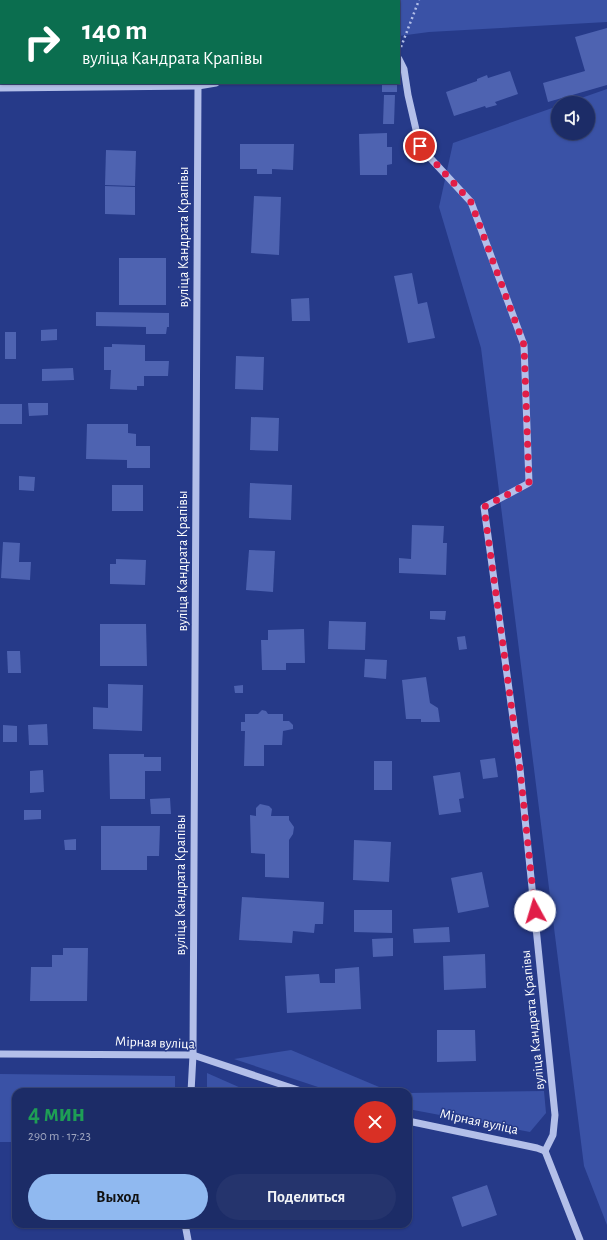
<!DOCTYPE html>
<html lang="ru">
<head>
<meta charset="utf-8">
<style>
  body { margin:0; font-family:"Alegreya Sans",sans-serif; background:#25346d; color:#f1f3f6; height:100vh; display:flex; flex-direction:column; font-size:15px; white-space:nowrap }
  * { box-sizing:border-box; margin:0 }
  p { font-size:13px; color:#a0a7c0 }
  .icon { flex:none; width:22px; height:22px; fill:none; stroke:currentColor; stroke-width:2; stroke-linecap:round; stroke-linejoin:round }
  .map { position:relative; flex:1; overflow:hidden }
  .drawer { position:absolute; left:12px; top:1088px; width:400px; height:140px; display:flex; flex-direction:column; background:#1c2c67; border-radius:12px; box-shadow:0 1px 3px #0004,0 0 0 1px #3a487b }
  .drawer>* { flex:none }
  .hud { position:absolute; left:0px; top:0px; width:400px; height:84px; box-shadow:0 1px 3px #0004,0 0 0 1px #3a487b; background:#0b6e4f; color:#fff; overflow:hidden }
  .fabs { position:absolute; left:551px; top:96px; display:grid; gap:8px }
  .fabs a { display:grid; place-items:center; width:44px; height:44px; border-radius:50%; background:#1c2c67; box-shadow:0 1px 3px #0004,0 0 0 1px #3a487b; font-size:20px }
  .pin { position:absolute; display:grid; place-items:center; width:34px; height:34px; color:#fff; margin:-17px; border:2px solid #fff; border-radius:50%; box-shadow:0 1px 4px #0007 }
  .me { position:absolute; width:44px; margin:-22px; rotate:354deg; stroke-linejoin:round; filter:drop-shadow(0 0 3px #0008) }
  .turn { display:flex; align-items:center; gap:14px; height:84px; padding:0 16px; font-size:18px }
  .turn .icon { width:52px; height:52px; stroke-width:2.5 }
  .turn b { display:block; font-size:28px; line-height:34px }
  .round { display:grid; place-items:center; flex:none; width:42px; height:42px; border-radius:21px; background:#25346d }
  .headline { display:flex; align-items:center; justify-content:space-between; height:68px; padding:0 16px }
  h1 { font-size:24px; font-weight:700; line-height:30px; color:#1e9e55 }
  .cta { display:flex; gap:8px; margin-top:auto; padding:8px 16px }
  .cta a { flex:1; height:46px; border-radius:24px; background:#90b9f0; color:#111; font-size:16px; font-weight:700; line-height:46px; text-align:center }
  .cta a+a { background:#25346d; color:#f1f3f6 }
  .map>svg:first-child { display:block }
  .green { fill:#3a52a6 }
  .building { fill:#4e63b1 }
  .lines { fill:none; stroke-linecap:round; stroke-linejoin:round }
  .path { stroke:#b3bfe9; stroke-width:2.5; stroke-dasharray:2 3; stroke-linecap:butt }
  .minor { stroke:#b3bfe9; stroke-width:7 }
  .route { stroke:#e11d48; stroke-width:7; stroke-dasharray:0 12.6 }
  .labels { text-anchor:middle; dominant-baseline:central; stroke-width:3; stroke-linejoin:round; paint-order:stroke }
  .street-label { font-size:14px; fill:#fff; stroke:#263a89 }
</style>
</head>
<body>
<div class="map">
<svg width="607" height="1240" viewBox="0 0 607 1240">
  <rect width="100%" height="100%" fill="#263a89"/>
  <g class="green">
    <polygon points="0,0 607,0 607,22 429,32 399,36 399,1 1,1 1,51"/>
    <polygon points="607,89 607,1225 584,1166 481,348 439,207 453,143 558,106 558,133 588,133 588,103 567,103"/>
    <polygon points="291,1050 391,1092 333,1092 234,1059"/>
    <polygon points="207,1073 250,1092 207,1092"/>
    <polygon points="0,1074 175,1076 175,1092 16,1092 16,1142 0,1142"/>
    <polygon points="544,1091 546,1113 530,1132 408,1109 408,1093"/>
  </g>
  <g class="building">
    <polygon points="607,28 607,85 548,102 543,83 585,71 575,37"/>
    <polygon points="510,71 518,94 495,102 497,105 486,108 485,106 454,116 446,92 477,81 477,79 487,75 488,78"/>
    <rect x="382" y="83" width="15" height="9"/>
    <polygon points="384,95 395,95 394,124 383,124"/>
    <polygon points="387,133 387,147 392,147 392,164 387,165 387,175 360,175 359,134"/>
    <polygon points="240,144 294,144 293,170 272,169 272,174 257,174 257,169 240,169"/>
    <polygon points="106,150 136,151 135,186 105,185"/>
    <polygon points="105,186 135,187 135,215 105,214"/>
    <polygon points="254,196 281,197 279,255 251,253"/>
    <rect x="119" y="258" width="47" height="47"/>
    <polygon points="412,273 418,304 427,302 435,338 408,343 394,276"/>
    <polygon points="309,298 310,321 292,321 291,299"/>
    <polygon points="96,312 169,313 169,327 167,327 166,334 146,334 146,327 96,326"/>
    <polygon points="57,329 57,340 41,341 41,330"/>
    <rect x="5" y="332" width="11" height="27"/>
    <polygon points="112,344 145,345 145,361 169,361 168,376 144,376 144,386 137,386 137,390 110,389 111,370 104,370 104,347 112,347"/>
    <polygon points="236,356 264,357 263,390 235,389"/>
    <polygon points="73,368 74,380 42,381 42,369"/>
    <polygon points="28,403 48,403 48,415 29,416"/>
    <rect x="0" y="404" width="22" height="20"/>
    <polygon points="251,417 279,418 278,451 250,450"/>
    <polygon points="87,424 128,424 128,433 136,434 136,446 150,446 150,468 127,468 127,460 86,459"/>
    <polygon points="19,476 35,477 34,491 19,490"/>
    <polygon points="250,483 292,485 291,520 249,518"/>
    <rect x="112" y="485" width="31" height="26"/>
    <polygon points="412,525 444,526 443,543 447,543 446,575 399,573 399,558 411,559"/>
    <polygon points="3,542 20,543 19,562 31,562 30,580 1,578"/>
    <polygon points="249,550 275,551 273,592 246,590"/>
    <polygon points="116,559 146,560 145,585 110,584 110,564 116,564"/>
    <polygon points="430,611 446,611 445,620 430,619"/>
    <polygon points="329,621 366,622 365,650 328,649"/>
    <polygon points="100,624 146,624 147,666 100,666"/>
    <polygon points="304,629 305,663 286,663 286,670 262,670 261,640 268,640 268,630"/>
    <polygon points="465,636 467,649 459,650 457,637"/>
    <polygon points="7,651 20,651 21,673 8,673"/>
    <polygon points="365,659 387,660 386,679 364,677"/>
    <polygon points="426,677 430,703 438,708 440,722 421,722 421,719 406,719 402,680"/>
    <polygon points="108,684 143,685 142,731 93,729 93,707 108,708"/>
    <polygon points="243,685 243,693 235,693 234,686"/>
    <polygon points="262,710 266,711 268,714 283,714 283,721 289,721 293,725 293,729 283,731 282,745 264,745 264,766 244,766 245,731 241,731 241,722 245,722 245,714 258,714"/>
    <polygon points="47,724 48,745 29,745 28,725"/>
    <polygon points="3,725 17,726 17,742 3,742"/>
    <polygon points="109,754 144,754 144,757 161,757 161,771 145,771 145,799 110,799"/>
    <polygon points="495,758 498,777 483,779 480,760"/>
    <rect x="374" y="761" width="18" height="29"/>
    <polygon points="43,770 44,792 30,793 30,771"/>
    <polygon points="460,772 464,798 459,799 461,812 439,815 433,776"/>
    <polygon points="170,798 171,814 151,814 150,799"/>
    <polygon points="260,804 269,806 272,809 271,816 289,816 289,820 294,827 293,834 289,840 289,878 265,877 265,854 251,853 250,815 256,816 256,808"/>
    <polygon points="24,810 41,810 41,819 24,820"/>
    <polygon points="101,826 160,826 159,856 147,856 147,870 101,870"/>
    <polygon points="76,839 76,850 65,850 64,840"/>
    <polygon points="354,840 391,842 389,882 353,880"/>
    <polygon points="482,872 489,907 458,913 451,878"/>
    <polygon points="242,897 324,902 323,924 315,924 314,933 293,931 292,943 239,940"/>
    <polygon points="354,910 392,910 392,933 354,932"/>
    <polygon points="449,927 450,942 414,943 413,929"/>
    <polygon points="393,938 393,956 373,957 372,939"/>
    <polygon points="63,948 88,948 87,1001 30,1001 31,967 52,967 52,955 63,955"/>
    <polygon points="485,954 486,988 444,990 443,956"/>
    <polygon points="359,967 361,1009 287,1013 285,976 319,974 320,983 335,983 335,969"/>
    <polygon points="437,1030 475,1030 476,1061 437,1062"/>
    <polygon points="487,1185 497,1215 462,1227 452,1197"/>
  </g>
  <g class="lines">
    <polyline class="path" points="401,47 419,0"/>
    <g class="minor">
      <polyline points="399,59 404,69 408,95 420,147 471,202 524,345 529,483 484,507 520,769 555,1115 553,1135 545,1151"/>
      <polyline points="0,88 198,86 216,83"/>
      <polyline points="0,1054 193,1055 304,1092"/>
      <polyline points="191,1092 193,1055 198,86"/>
      <polyline points="408,1121 537,1148 545,1151"/>
      <polyline points="545,1151 580,1240"/>
      <polyline points="185,1224 188,1240"/>
    </g>
  </g>
  <g class="lines">
    <polyline class="route" points="420,146 471,202 524,345 529,483 484,507 520,769 535,911"/>
  </g>
  <g class="labels">
    <g class="street-label">
      <text transform="translate(184 237) rotate(-90)">вуліца Кандрата Крапівы</text>
      <text transform="translate(183 561) rotate(-90)">вуліца Кандрата Крапівы</text>
      <text transform="translate(181 885) rotate(-90)">вуліца Кандрата Крапівы</text>
      <text transform="translate(533 1020) rotate(-96)">вуліца Кандрата Крапівы</text>
      <text transform="translate(155 1043) rotate(2)">Мірная вуліца</text>
      <text transform="translate(479 1122) rotate(12)">Мірная вуліца</text>
    </g>
  </g>
</svg>
<div class="fabs">
<a><svg class="icon" aria-label="sound" viewBox="0 0 24 24"><path d="M4 9h4l5-4v14l-5-4H4zM17 9q2 3 0 6"/></svg></a>
</div>
<div class="pin" style="left:420px;top:146px;background:#d93025"><svg class="icon" aria-label="arrive" viewBox="0 0 24 24"><path d="M6 21V4h12l-3 4 3 4H6"/></svg></div>
<svg class="me" style="left:535px;top:911px" viewBox="-20 -20 40 40"><circle r="19" fill="#fff"/><path d="M0-13L10 11 0 6-10 11z" fill="#e11d48"/></svg>
<div class="hud">
<div class="turn"><svg class="icon" aria-label="right" viewBox="0 0 24 24"><path d="M7 20v-9h11M14 6l5 5-5 5"/></svg><div><b>140 m</b>вуліца Кандрата Крапівы</div></div>
</div>
<section class="drawer">
<div class="headline"><div><h1>4 мин</h1><p>290 m · 17:23</p></div><a class="round" style="background:#d93025;color:#fff"><svg class="icon" aria-label="close" viewBox="0 0 24 24"><path d="M6 6l12 12M18 6L6 18"/></svg></a></div>
<div class="cta"><a>Выход</a><a>Поделиться</a></div>
</section>
</div>
</body>
</html>
